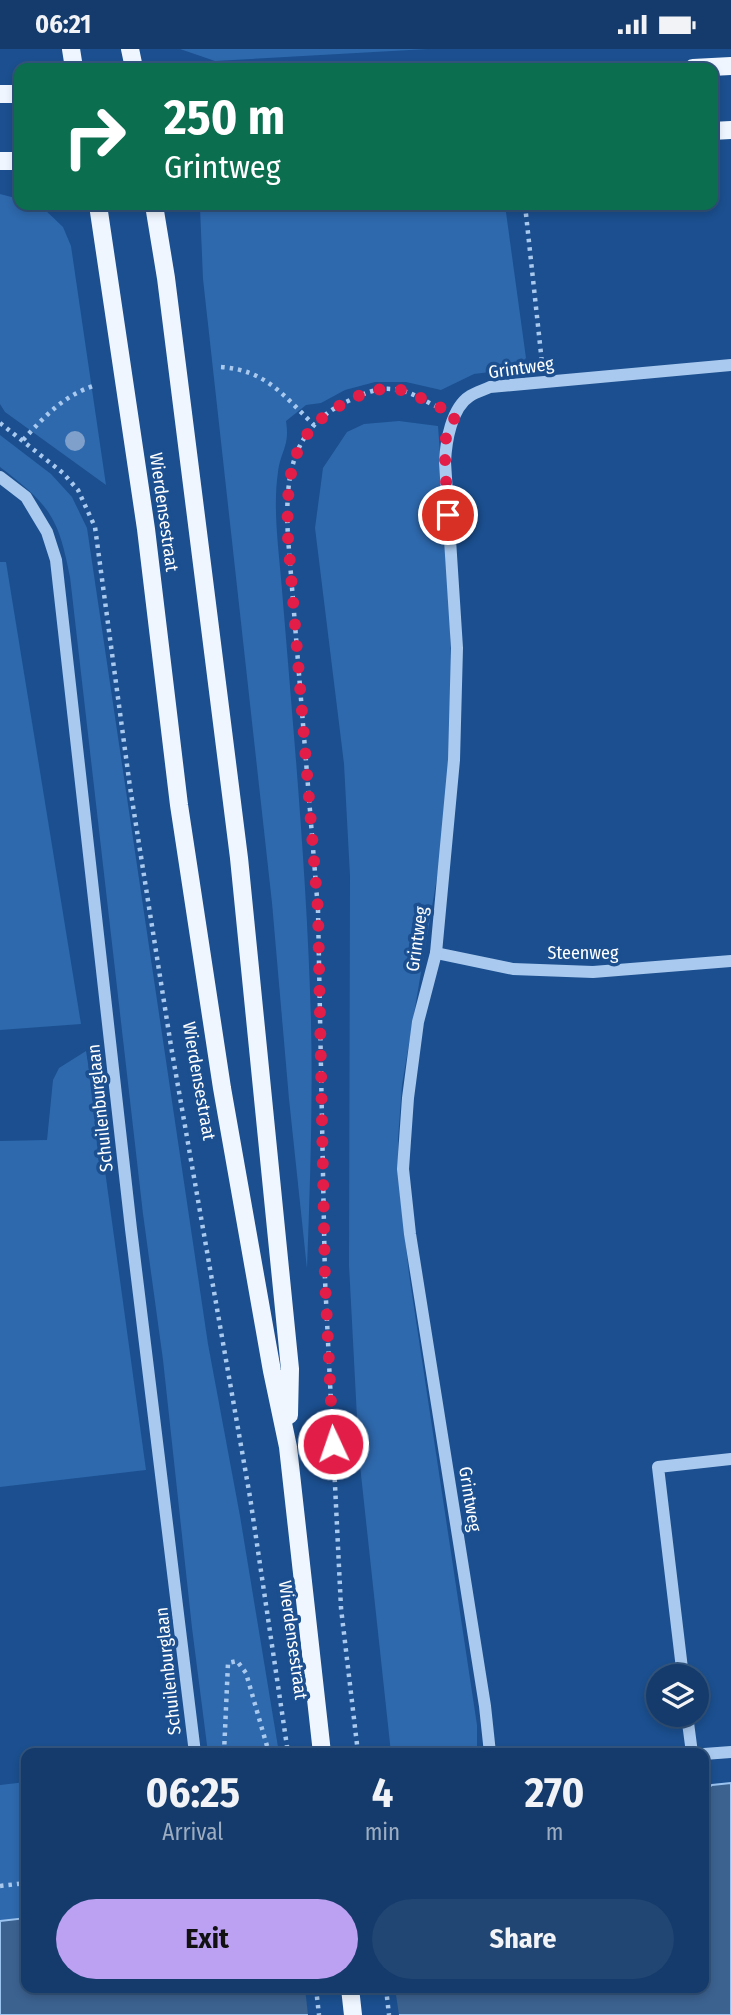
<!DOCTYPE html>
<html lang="en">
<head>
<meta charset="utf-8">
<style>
  body { margin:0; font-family:"Fira Sans Condensed",sans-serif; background:#214673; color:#f1f3f6; height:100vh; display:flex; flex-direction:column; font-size:26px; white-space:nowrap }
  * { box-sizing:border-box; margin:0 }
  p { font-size:23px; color:#9dadc1 }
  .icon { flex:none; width:38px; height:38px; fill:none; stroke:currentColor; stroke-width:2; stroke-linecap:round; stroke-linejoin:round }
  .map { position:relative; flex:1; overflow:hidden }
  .sheet { position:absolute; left:21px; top:1699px; width:688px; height:245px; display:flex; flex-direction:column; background:#143b6b; border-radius:14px; box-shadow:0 4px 10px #0003,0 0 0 2px #33557e }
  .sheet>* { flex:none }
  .hud { position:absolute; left:14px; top:14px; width:704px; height:147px; border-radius:14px; box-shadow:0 4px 10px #0003,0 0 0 2px #33557e; background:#0b6e4f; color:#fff; overflow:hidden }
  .tools { position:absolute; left:646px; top:1615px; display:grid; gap:14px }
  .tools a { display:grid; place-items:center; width:63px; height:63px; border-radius:50%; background:#143b6b; box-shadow:0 4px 10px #0003,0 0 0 2px #33557e; font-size:35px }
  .pin { position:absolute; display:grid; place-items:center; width:60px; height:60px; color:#fff; margin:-30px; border:4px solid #fff; border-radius:50%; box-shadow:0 2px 7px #0007 }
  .me { position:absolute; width:77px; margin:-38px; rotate:357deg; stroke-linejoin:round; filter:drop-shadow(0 0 5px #0008) }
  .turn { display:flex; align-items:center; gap:24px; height:147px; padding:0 35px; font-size:32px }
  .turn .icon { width:91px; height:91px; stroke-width:2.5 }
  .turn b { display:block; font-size:49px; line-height:60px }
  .eta { display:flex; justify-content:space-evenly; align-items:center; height:119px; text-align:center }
  .eta b { font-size:42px; font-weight:700; line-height:49px }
  .cta { display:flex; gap:14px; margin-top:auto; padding:14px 35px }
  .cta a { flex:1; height:80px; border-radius:42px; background:#bca0f2; color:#111; font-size:28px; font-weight:700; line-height:80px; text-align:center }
  .cta a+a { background:#214673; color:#f1f3f6 }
  .status { display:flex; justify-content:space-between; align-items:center; height:49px; padding:0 35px; background:#143b6b; direction:ltr }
  .status svg { height:19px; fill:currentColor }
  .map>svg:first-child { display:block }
  .green { fill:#2e69ad }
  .water { fill:#3c6290; stroke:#9cc4f0; stroke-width:2 }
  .pier { fill:#1b4f8f }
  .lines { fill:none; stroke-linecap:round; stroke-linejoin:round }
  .path { stroke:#a9c9ee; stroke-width:4.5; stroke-dasharray:3.5 5; stroke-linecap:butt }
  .minor { stroke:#a9c9ee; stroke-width:12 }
  .major { stroke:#f0f6ff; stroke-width:18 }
  .tree { fill:#7ea0ca }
  .route { stroke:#e11d48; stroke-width:12; stroke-dasharray:0 21.6 }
  .labels { text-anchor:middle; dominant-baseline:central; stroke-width:7; stroke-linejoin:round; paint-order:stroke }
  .street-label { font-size:18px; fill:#fff; stroke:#1b4f8f }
</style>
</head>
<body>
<div class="status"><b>06:21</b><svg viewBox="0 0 49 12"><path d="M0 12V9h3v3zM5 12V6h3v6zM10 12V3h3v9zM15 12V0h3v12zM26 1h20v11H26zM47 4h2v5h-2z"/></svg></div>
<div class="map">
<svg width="731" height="1966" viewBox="0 0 731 1966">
  <rect width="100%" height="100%" fill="#1b4f8f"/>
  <g class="green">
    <polygon points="180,0 428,0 215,12"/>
    <polygon points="0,145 19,150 19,156 42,158 63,178 71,197 106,436 5,363 0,355"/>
    <path d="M203,156H505L526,309L514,320L474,325L441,341L406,333H375L345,341L321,354L306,356L286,372C290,397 281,401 278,423C273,457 278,495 281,529C293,677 307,824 311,972C313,1055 310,1138 307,1220L289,1050L272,854L203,230L200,159Z"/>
    <polygon points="399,372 438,377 449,527 451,617 448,763 402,1036 398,1090 400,1142 409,1225 477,1676 477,1704 391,1704 359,1407 349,1216 350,827 344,715 315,479 323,419 347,383 364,375"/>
    <path d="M0,386L51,425L72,448L87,479L208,1295L240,1467L279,1704H208L192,1579L163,1311L143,1165L70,528C58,466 49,456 0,418Z"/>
    <polygon points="0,513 6,513 81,975 0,981"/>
    <polygon points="86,1002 103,1107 146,1421 0,1438 0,1092 47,1091 53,1031 59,1019"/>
    <polygon points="26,1733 26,1869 0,1872 0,1736"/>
  </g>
  <polygon class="water" points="731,1734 731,1966 0,1966 0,1872 26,1869 26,1939 704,1939 704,1742 712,1736"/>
  <polygon class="pier" points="305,1939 395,1939 399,1966 308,1966"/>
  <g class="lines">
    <g class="path">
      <polyline points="525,156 542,314"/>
      <path d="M221,318C266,321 284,347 314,376"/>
      <polyline points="0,374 63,424 78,441 95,478 130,738 171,997 250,1448 288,1704"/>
      <path d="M23,391C45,367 64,346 96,336"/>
      <polyline points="224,1704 228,1614 237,1612 246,1624 269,1704"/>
      <path d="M358,1704L341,1559L325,1231L318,861L288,489C285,431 289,380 348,352C365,344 379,337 399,341C412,343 426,353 438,358"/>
      <polyline points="0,1837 26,1834"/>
      <polyline points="316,1939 319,1966"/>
      <polyline points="386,1939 389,1966"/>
    </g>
    <g class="minor">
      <polyline points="0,428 26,448 47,483 56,511 131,1180 195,1704"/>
      <polyline points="436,904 513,920 593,923 731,912"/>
      <polyline points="683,1628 658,1418 731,1410"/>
      <polyline points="687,1666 692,1704"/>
      <path d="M490,1704L485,1657L410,1185L403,1120L408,1049L418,973L436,904L454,711L457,599L445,413C446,393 451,359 470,347C476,343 484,341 490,338L731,316"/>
      <polyline points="704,1705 731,1703"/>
    </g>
    <g class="major">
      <polyline points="71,0 74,19"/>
      <polyline points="130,0 134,19"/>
      <polyline points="693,19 731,17"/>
      <polyline points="0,45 19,45"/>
      <polyline points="712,82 731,81"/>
      <polyline points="0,112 19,112"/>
      <polyline points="98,156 146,480 179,756 222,1039 272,1322 288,1398 322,1704"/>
      <polyline points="154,156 166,229 239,809 290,1320 289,1366"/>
      <polyline points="350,1939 353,1966"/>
    </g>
  </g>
  <circle class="tree" cx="75" cy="392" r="10"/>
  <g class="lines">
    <path class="route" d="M333,1395L325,1231L318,861L288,489C286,424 290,379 354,349C369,342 385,337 401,341C420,347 438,358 456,366L446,387L445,413L448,466"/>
  </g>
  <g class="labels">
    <g class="street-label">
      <text transform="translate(521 319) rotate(-8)">Grintweg</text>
      <text transform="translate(164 463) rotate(82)">Wierdensestraat</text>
      <text transform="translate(417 890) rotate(-82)">Grintweg</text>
      <text x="583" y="904">Steenweg</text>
      <text transform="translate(199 1032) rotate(80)">Wierdensestraat</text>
      <text transform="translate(100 1059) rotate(-96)">Schuilenburglaan</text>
      <text transform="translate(470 1450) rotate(81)">Grintweg</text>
      <text transform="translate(293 1591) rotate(82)">Wierdensestraat</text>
      <text transform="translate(168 1622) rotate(-96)">Schuilenburglaan</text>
    </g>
  </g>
</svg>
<div class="tools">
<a><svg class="icon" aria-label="layers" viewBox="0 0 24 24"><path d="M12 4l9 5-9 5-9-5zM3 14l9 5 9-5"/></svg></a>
</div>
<div class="pin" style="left:448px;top:466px;background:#d93025"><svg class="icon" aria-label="arrive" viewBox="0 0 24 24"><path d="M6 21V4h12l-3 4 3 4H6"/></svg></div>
<svg class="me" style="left:333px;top:1395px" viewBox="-20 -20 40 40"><circle r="17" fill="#e11d48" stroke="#fff" stroke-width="3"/><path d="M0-11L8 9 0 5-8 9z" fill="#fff"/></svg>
<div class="hud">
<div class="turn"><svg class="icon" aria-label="right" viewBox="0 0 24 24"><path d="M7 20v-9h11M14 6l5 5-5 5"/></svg><div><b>250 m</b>Grintweg</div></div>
</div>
<section class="sheet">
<div class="eta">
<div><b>06:25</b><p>Arrival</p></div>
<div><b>4</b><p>min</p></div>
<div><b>270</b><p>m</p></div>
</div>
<div class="cta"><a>Exit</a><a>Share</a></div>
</section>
</div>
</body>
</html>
